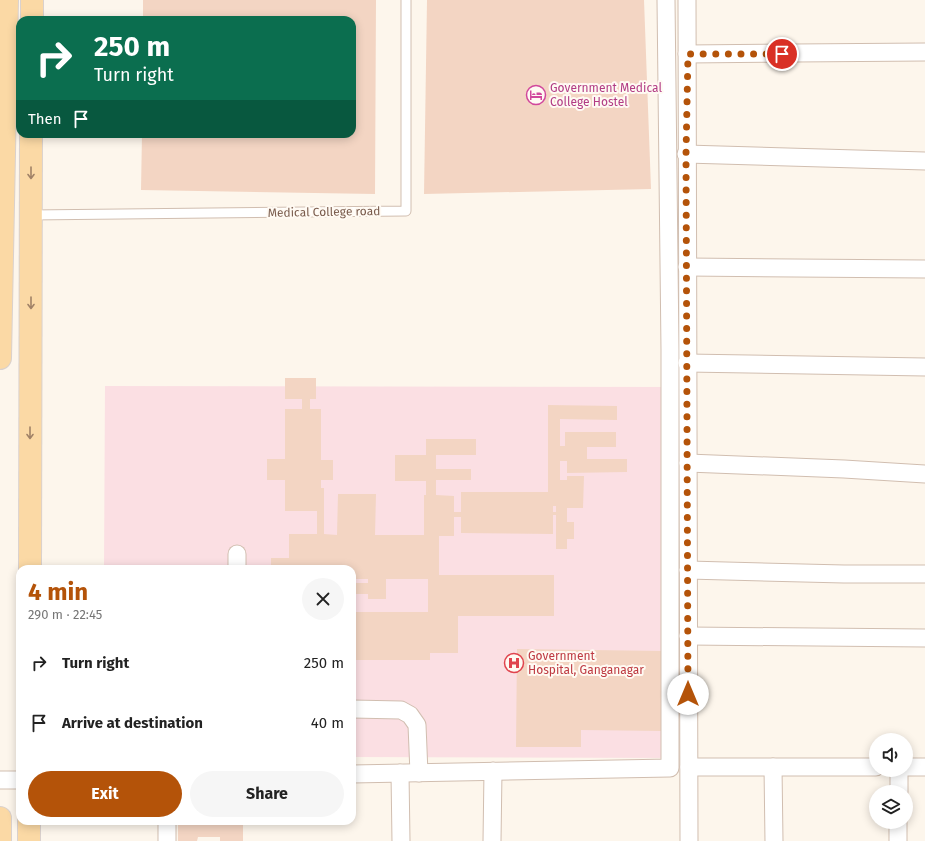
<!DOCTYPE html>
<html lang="en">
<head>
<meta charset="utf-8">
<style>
  body { margin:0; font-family:"Fira Sans",sans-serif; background:#f6f6f6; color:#222; height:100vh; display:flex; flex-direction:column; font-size:15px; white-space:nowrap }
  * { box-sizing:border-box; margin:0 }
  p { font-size:13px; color:#767676 }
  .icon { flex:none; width:22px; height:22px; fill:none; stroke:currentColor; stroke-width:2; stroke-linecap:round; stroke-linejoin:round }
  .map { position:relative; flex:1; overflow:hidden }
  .drawer { position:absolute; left:16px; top:565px; width:340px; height:260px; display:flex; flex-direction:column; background:#fff; border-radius:12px; box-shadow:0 2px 10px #0003 }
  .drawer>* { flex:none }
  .top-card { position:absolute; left:16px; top:16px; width:340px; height:122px; border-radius:12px; box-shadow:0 2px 10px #0003; background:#0b6e4f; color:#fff; overflow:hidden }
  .fabs { position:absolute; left:869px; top:733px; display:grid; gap:8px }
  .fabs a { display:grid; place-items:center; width:44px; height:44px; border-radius:50%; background:#fff; box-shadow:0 2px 10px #0003; font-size:20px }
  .pin { position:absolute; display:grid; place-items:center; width:34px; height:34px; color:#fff; margin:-17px; border:2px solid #fff; border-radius:50%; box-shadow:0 1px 4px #0007 }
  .me { position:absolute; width:44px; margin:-22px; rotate:0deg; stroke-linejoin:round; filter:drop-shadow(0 0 3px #0008) }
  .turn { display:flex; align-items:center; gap:14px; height:84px; padding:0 12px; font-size:18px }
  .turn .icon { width:52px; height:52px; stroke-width:2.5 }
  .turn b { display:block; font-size:28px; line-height:34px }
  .then { display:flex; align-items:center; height:38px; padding:0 12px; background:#0003; gap:8px; font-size:15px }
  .round { display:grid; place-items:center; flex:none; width:42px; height:42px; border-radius:21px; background:#f6f6f6 }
  .headline { display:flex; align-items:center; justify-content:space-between; height:68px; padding:0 12px }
  h1 { font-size:24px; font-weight:700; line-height:30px; color:#b45309 }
  .button { display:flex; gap:8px; margin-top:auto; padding:8px 12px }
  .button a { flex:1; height:46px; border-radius:24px; background:#b45309; color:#fff; font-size:16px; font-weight:700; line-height:46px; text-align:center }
  .button a+a { background:#f6f6f6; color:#222 }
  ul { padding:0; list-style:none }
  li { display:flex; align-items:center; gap:12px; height:60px; padding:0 12px }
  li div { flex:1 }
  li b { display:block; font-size:15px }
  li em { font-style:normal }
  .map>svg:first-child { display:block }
  .medical { fill:#fbdfe3 }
  .building { fill:#f3d5c3; fill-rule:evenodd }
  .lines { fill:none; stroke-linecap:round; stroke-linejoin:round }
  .service-casing { stroke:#d1beb0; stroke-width:11 }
  .minor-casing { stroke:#d1beb0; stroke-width:19 }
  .primary-casing { stroke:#dad1cd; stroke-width:24 }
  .service { stroke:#fff; stroke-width:9 }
  .minor { stroke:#fff; stroke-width:17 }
  .primary { stroke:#fbd9a5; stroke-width:22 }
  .oneway { stroke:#a18267 }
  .route { stroke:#b45309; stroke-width:7; stroke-dasharray:0 12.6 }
  .labels { text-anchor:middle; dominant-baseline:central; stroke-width:4; stroke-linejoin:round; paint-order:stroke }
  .hotel-label { font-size:12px; fill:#b23c85; stroke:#fffaf3; text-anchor:start }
  .street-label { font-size:12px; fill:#7a5c4d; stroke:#fffaf3 }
  .health-label { font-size:12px; fill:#be3a42; stroke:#fffaf3; text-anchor:start }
</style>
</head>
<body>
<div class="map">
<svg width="925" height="841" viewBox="0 0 925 841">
  <rect width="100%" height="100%" fill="#fdf6ec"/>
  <polygon class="medical" points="105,386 677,387 676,758 352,757 352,569 104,569"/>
  <g class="building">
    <polygon points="143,0 376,0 375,194 141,190 142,134 352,134 352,20 143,20"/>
    <polygon points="427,0 644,0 651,189 424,194"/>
    <path d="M285,378H316V399H310V409H321V460H333V480H321V488H324V534L337,535L338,494H376L375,535H424V495H426V481H395V455H426V439H476V455H436V469H471V480H436V495L454,496V512H461V492H548V405L617,406V420L560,419V446H565V432H616V447H587V459H627V472L567,473V461H560V480H567V476H584L583,508H567V522H574V539H567V549H556V515H553V534L461,533V517H454V536H439V575H554V616H458V653H430V660H352V612H428V579H386V599H368V594H352V583H368V579H352V569H271V558H289V534H317V511H285V480H267V459H285V409H302V399H285ZM553,506H556V512H553Z"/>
    <polygon points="517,649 663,651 662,731 581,730 581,747 516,747"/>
    <polygon points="178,821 243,821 243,841 220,841 220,837 198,837 197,841 178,841"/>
  </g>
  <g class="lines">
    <g class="service-casing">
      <polyline id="service" points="31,215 406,211 406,0"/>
    </g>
    <g class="minor-casing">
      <g id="minor">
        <polyline points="687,0 689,841"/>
        <polyline points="687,54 925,52"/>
        <polyline points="686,154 925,161"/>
        <polyline points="687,267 925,269"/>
        <polyline points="687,363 925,367"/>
        <polyline points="688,463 844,469 925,474"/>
        <polyline points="237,569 237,554"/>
        <polyline points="688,570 844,574 925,574"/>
        <polyline points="688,636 925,638"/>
        <polyline points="352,709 401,710 410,715 417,725 419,773"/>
        <polyline points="689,767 876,767"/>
        <polyline points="773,767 774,841"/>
        <polyline points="906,767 925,767"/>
        <polyline points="400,773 401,841"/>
        <polyline points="352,774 670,768 670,350 666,0"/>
        <polyline points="0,780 20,780"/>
        <polyline points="899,792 899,770"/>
        <polyline points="167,841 167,821"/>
        <polyline points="492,841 493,771"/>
        <polyline points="898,841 898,822"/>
      </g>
    </g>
    <g class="primary-casing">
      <g id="primary">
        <polyline points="32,20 32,0"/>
        <polyline points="0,358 7,0"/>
        <polyline points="30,569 31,134"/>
        <polyline points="0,818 0,841"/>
        <polyline points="29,821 29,841"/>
      </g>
    </g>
    <use href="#service" class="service"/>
    <use href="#minor" class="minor"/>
    <use href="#primary" class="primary"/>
  </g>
  <defs><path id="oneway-shaft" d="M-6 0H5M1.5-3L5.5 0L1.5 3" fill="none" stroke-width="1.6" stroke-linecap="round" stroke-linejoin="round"/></defs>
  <g class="oneway">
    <use href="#oneway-shaft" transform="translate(31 173) rotate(90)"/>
    <use href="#oneway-shaft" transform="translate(31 303) rotate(90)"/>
    <use href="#oneway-shaft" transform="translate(30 433) rotate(90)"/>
  </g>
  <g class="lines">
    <polyline class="route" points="688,694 686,154 688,54 782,54"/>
  </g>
  <defs>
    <g id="hotel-ring" transform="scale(1)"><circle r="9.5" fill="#fffaf3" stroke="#d1479c" stroke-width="1.5"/><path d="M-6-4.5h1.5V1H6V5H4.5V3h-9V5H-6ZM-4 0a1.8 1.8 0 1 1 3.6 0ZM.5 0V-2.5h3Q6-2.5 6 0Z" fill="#d1479c"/></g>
    <g id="hospital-ring" transform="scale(1)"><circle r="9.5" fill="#fffaf3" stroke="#e0444e" stroke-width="1.5"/><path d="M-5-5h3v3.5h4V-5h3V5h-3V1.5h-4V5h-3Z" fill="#e0444e"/></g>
  </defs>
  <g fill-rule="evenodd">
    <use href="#hotel-ring" x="536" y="95"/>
    <use href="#hospital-ring" x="514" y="663"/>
  </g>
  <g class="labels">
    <g class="hotel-label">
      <text x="550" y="88">Government Medical<tspan x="550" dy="14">College Hostel</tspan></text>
    </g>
    <g class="street-label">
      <text transform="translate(324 212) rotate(-1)">Medical College road</text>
    </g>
    <g class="health-label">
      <text x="528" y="656">Government<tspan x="528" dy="14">Hospital, Ganganagar</tspan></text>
    </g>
  </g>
</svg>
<div class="fabs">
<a><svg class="icon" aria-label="sound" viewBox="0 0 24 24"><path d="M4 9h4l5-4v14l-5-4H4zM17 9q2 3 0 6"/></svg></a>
<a><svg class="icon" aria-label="layers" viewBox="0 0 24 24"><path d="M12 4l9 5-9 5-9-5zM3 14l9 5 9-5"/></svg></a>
</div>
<div class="pin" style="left:782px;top:54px;background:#d93025"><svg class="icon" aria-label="arrive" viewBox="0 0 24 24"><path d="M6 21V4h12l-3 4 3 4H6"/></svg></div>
<svg class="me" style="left:688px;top:694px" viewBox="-20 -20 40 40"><circle r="19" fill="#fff"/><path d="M0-13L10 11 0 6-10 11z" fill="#b45309"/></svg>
<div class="top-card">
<div class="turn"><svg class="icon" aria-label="right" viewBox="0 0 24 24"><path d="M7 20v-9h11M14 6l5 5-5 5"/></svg><div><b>250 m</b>Turn right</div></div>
<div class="then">Then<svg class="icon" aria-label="arrive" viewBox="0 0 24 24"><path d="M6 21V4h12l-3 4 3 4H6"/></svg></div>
</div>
<section class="drawer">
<div class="headline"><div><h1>4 min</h1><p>290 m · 22:45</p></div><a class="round"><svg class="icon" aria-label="close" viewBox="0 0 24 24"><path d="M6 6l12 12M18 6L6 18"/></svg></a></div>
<ul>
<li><svg class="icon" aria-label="right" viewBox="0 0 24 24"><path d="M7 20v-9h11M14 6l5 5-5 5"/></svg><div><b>Turn right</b></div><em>250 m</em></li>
<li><svg class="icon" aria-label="arrive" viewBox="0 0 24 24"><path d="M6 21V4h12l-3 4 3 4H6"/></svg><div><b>Arrive at destination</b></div><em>40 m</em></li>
</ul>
<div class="button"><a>Exit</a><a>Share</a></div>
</section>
</div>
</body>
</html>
